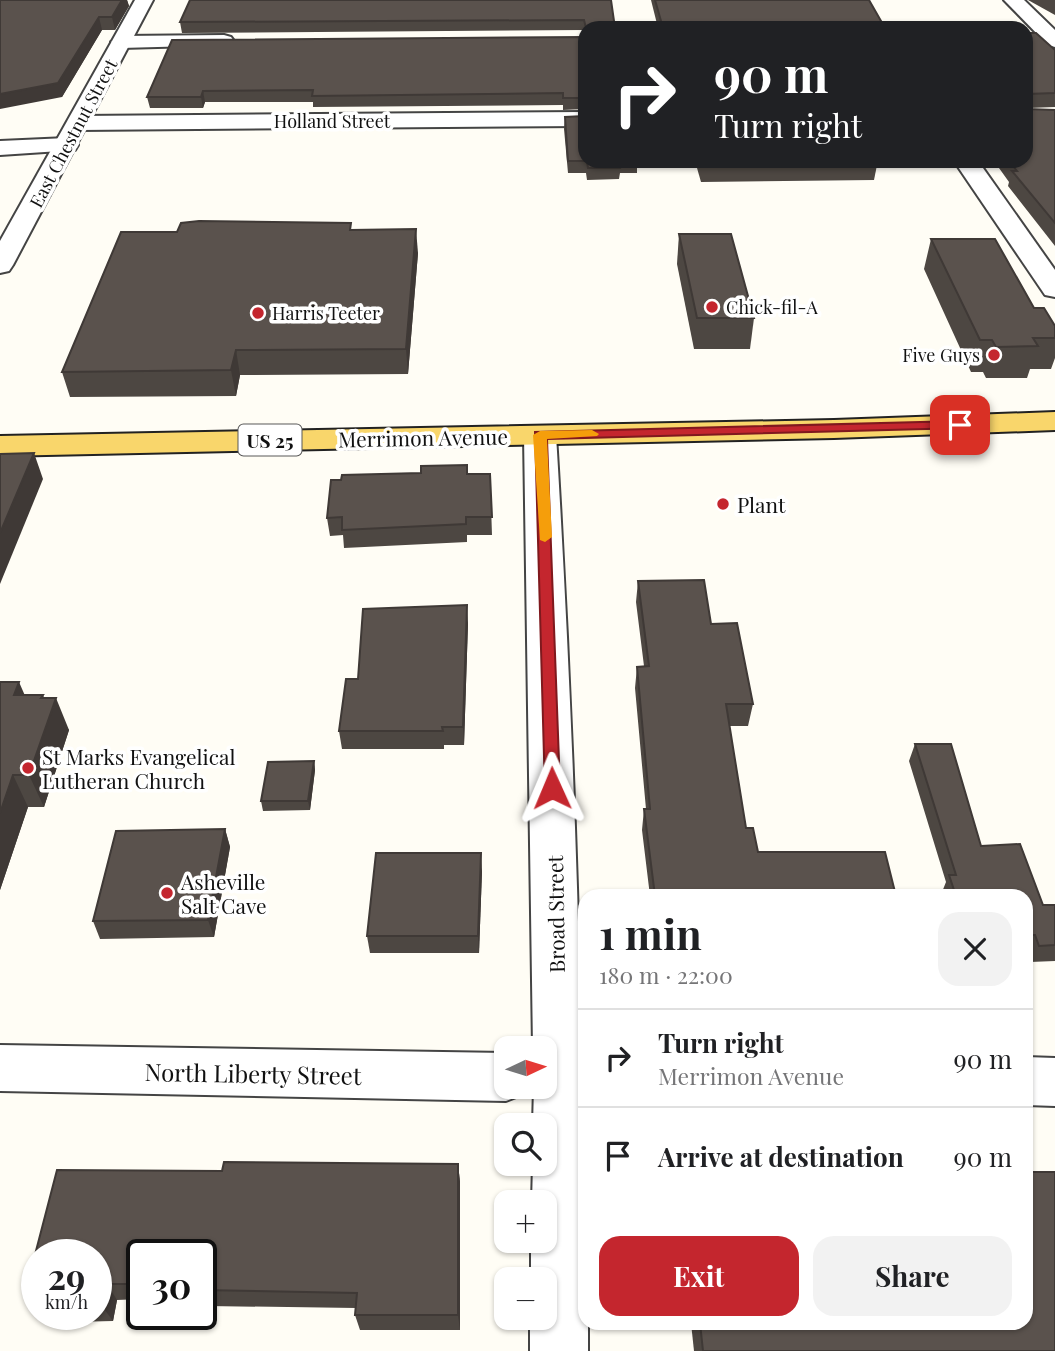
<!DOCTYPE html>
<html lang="en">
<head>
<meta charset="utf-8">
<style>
  body { margin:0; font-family:"Playfair Display",serif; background:#f2f2f2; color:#202124; height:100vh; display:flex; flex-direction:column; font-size:26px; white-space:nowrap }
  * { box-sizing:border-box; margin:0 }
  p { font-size:23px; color:#757577 }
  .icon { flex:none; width:38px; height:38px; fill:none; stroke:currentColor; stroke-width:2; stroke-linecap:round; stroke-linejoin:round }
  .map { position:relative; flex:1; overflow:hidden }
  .panel { position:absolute; left:578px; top:889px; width:455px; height:441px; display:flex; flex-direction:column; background:#fff; border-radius:21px; box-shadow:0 2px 5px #0004 }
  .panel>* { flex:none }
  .guide { position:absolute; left:578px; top:21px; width:455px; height:147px; border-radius:21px; box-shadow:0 2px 5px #0004; background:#202124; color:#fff; overflow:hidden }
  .needle { width:46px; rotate:86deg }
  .buttons { position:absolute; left:494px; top:1036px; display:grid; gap:14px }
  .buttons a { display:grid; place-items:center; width:63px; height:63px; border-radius:14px; background:#fff; box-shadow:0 2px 5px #0004; font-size:35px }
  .speed { position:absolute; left:21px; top:1239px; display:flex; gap:14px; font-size:35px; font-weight:700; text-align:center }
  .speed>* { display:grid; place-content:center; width:91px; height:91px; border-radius:50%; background:#fff; box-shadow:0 2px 5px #0004; line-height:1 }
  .speed small { font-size:18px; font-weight:400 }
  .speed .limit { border:4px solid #111; border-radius:10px; background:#fff; color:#111 }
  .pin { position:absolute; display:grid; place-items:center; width:60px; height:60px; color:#fff; margin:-30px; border-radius:14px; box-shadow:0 4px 10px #0006 }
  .me { position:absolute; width:77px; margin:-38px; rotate:359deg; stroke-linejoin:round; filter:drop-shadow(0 0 5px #0008) }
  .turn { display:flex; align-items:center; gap:24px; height:147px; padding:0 21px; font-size:32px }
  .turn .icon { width:91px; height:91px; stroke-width:2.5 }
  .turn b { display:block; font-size:49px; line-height:60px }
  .round { display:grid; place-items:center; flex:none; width:74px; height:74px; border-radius:21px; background:#f2f2f2 }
  .headline { display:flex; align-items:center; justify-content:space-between; height:119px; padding:0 21px }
  h1 { font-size:42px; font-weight:700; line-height:52px }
  .action { display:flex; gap:14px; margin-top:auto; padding:14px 21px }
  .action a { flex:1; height:80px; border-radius:21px; background:#c4262e; color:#fff; font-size:28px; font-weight:700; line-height:80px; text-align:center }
  .action a+a { background:#f2f2f2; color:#202124 }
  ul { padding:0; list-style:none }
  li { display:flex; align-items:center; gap:21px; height:98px; padding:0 21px; border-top:2px solid #e0e0e0 }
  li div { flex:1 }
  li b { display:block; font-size:26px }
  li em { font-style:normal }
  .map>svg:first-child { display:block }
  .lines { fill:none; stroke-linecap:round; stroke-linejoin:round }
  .minor-casing { stroke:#444; stroke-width:4 }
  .tertiary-casing { stroke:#444; stroke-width:4 }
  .primary-casing { stroke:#222; stroke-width:4 }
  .minor { fill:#fff; fill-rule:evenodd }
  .tertiary { fill:#fff; fill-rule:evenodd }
  .primary { fill:#f9d66b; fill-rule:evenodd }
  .wall { fill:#4d4742 }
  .shaded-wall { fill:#3f3936 }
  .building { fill:#5a524d; stroke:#3f3936; stroke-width:2 }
  .route { fill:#c4262e; stroke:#7f191e; stroke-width:2 }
  .slow { fill:#f59e0b }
  .poi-dot { fill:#c4262e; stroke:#fff; stroke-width:2.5 }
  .labels { text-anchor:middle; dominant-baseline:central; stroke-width:7; stroke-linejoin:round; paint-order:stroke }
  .far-street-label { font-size:18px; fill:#111; stroke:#fff }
  .far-poi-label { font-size:18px; fill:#111; stroke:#fff; text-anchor:start }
  .shield { fill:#fff; stroke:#585858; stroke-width:2 }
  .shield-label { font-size:19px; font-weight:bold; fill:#111 }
  .street-label { font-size:21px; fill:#111; stroke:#fff }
  .poi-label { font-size:21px; fill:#111; stroke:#fff; text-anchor:start }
  .near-street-label { font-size:24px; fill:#111; stroke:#fff }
</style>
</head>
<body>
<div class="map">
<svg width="1055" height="1351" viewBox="0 0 1055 1351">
  <rect width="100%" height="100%" fill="#fffdf5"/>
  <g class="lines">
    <g class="minor-casing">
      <g id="minor">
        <polygon points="1004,0 1024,0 1055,30 1055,47 1048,45"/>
        <polygon points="224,35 231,37 234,41 231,45 121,48 111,42 121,36"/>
        <polygon points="584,112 584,126 79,130 68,123 79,116"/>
        <polygon points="67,138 78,145 75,150 0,155 0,141"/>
        <polygon points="954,161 978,161 1055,270 1055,297 1045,295"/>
        <path d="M540,426L551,428L556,435C574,731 584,1027 584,1323H588V1351H530V1318H544V1279H531V1241H544V1202H532L533,1164H544V1125H533L534,1087H544V1048H533L524,435L529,428Z"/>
        <polygon points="0,1045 506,1053 506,1087 527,1087 524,1094 506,1101 0,1091"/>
        <polygon points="1026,1057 1055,1058 1055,1106 1026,1105"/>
      </g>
    </g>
    <g class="tertiary-casing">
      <polygon id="tertiary" points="135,0 153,0 13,265 9,271 0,273 0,241"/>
    </g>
    <g class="primary-casing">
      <polygon id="primary" points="1055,412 1055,430 834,438 0,456 0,436 834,420"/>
    </g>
    <use href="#minor" class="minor"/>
    <use href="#tertiary" class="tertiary"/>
    <use href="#primary" class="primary"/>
  </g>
  <g class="wall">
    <polygon points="0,0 127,0 129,6 115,30 102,30 62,97"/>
    <polygon points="611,0 615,28 584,28 584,33 584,30 182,33 180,22"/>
    <polygon points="651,0 869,0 885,28 658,28"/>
    <polygon points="1028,0 1055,0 1055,15"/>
    <polygon points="1026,33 1055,50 1055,107 1028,108 1028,109 1055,110 1055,246 1008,186 1009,182 994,161 1026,161"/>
    <polygon points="584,37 584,115 584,109 563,110 563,105 313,107 313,102 205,102 203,108 150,108 147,97"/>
    <polygon points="565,117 637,161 637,173 620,173 619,179 587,180 586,173 568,173 564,129"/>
    <polygon points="695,161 875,161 877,165 874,180 701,182"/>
    <polygon points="352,230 418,253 408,374 240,375 236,396 70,397 62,372"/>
    <polygon points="679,234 754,318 750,349 694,349 677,264"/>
    <polygon points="931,239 1034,308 1055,326 1055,358 1051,369 1030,369 1027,378 986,378 983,372 971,372 924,269"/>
    <polygon points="467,474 490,474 492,535 467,535 467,542 344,548 343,535 330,536 327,518"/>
    <polygon points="638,581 711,624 753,704 748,726 729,726 746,828 758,852 896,896 650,896 642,830 644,809 646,809 635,688 637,667 644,666 636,602"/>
    <polygon points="468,623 464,745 444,745 444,749 342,749 339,731 358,679"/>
    <polygon points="0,682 25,695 44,698 69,730 44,807 28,807 0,890"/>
    <polygon points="915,744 981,846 1043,905 1055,905 1055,961 1030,962 1026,952 1026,896 943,896 942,892 946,882 909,761"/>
    <polygon points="314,761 315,770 310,810 263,811 261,801"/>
    <polygon points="225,829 230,847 214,937 100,939 93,921"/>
    <polygon points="482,871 479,953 370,953 367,936"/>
    <polygon points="224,1162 458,1164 460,1182 460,1330 360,1330 355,1315 356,1308 208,1306 201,1293 201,1255 142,1255 141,1299 117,1300 113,1321 72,1322 66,1314 96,1314 96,1255 37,1255 37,1283 30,1274 57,1170 222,1171"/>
    <polygon points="691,1323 1026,1323 1055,1351 694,1351"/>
  </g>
  <g class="shaded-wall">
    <polygon points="122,0 127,0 129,6 115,30 112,17"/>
    <polygon points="99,17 102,30 62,97 0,109 0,94"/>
    <polygon points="203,91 205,102 203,108 201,97"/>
    <polygon points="416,229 418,253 408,374 406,349"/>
    <polygon points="236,350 240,375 236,396 231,370"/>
    <polygon points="34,453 43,479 0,584 0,533"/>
    <polygon points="467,605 468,623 464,745 463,727"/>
    <polygon points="19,682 33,714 14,695"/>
    <polygon points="43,695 51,714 56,698 69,730 44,807 29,775 41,698"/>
    <polygon points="314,761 315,770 310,810 308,801"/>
    <polygon points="13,775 28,807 0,890 0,813"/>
    <polygon points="225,829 230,847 214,937 208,920"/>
    <polygon points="481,853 482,871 479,953 478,936"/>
    <polygon points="458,1164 460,1182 460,1330 458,1315"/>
    <polygon points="132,1276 142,1291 141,1299 131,1284"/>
    <polygon points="107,1284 117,1300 113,1321 102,1306"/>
  </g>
  <g class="building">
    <polygon points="0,0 122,0 112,17 99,17 58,83 0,94"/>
    <polygon points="190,0 611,0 615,28 586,28 584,20 180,22"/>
    <polygon points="655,0 869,0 885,28 663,28"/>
    <polygon points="1026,33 1036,33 1055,50 1055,93 1028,94 1028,109 1055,110 1055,223 1012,171 1017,171 1009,161 1026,161"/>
    <polygon points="584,37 584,100 584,98 563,98 563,93 312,96 313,90 203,91 201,97 147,97 172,40"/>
    <polygon points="584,116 584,161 624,161 619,161 620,168 588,168 587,161 568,161 565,117"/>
    <polygon points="701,161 875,161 877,165 703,167"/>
    <polygon points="199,221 351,223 350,230 416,229 406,349 236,350 231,370 62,372 121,232 177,232 181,223"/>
    <polygon points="679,234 731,234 754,318 697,318"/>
    <polygon points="931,239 995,239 1034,308 1044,308 1055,326 1055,338 1033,338 1038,346 996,347 992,340 980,340"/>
    <polygon points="34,453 0,533 0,454"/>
    <polygon points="467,465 467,474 490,474 492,517 466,517 466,524 342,530 342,517 327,518 331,480 341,480 342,475 421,473 421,466"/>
    <polygon points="704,580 711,624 737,623 753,704 726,704 746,828 753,828 758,852 885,852 896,896 655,896 644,809 650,809 637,667 649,666 638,581"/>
    <polygon points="467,605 463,727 442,727 443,731 339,731 346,679 358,679 363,609"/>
    <polygon points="0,682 19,682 14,695 43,695 41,698 56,698 29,775 13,775 0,813"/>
    <polygon points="915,744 951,744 981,846 1020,844 1043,905 1055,905 1055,945 1039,946 1035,935 1026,935 1026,896 956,896 949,875 956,875"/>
    <polygon points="314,761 308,801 261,801 268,762"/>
    <polygon points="225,829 208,920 93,921 116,831"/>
    <polygon points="376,853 481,853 478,936 367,936"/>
    <polygon points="224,1162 458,1164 458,1315 355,1315 357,1293 201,1290 203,1276 201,1276 201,1255 142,1255 142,1276 132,1276 131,1284 107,1284 102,1306 96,1306 96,1255 37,1255 37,1274 30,1274 57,1170 222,1171"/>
    <polygon points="1026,1172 1055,1172 1055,1351 703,1351 700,1323 1026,1323"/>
  </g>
  <polygon class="route" points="960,421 965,422 965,428 547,439 560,788 558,793 545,793 535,432"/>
  <polygon class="slow" points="592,430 599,434 597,436 547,439 552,537 545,542 540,540 533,435 540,431"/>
  <g class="poi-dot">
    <circle cx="712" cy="307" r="7"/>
    <circle cx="258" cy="313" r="7"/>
    <circle cx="994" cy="355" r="7"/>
    <circle cx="723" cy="504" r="7"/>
    <circle cx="28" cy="768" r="7"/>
    <circle cx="167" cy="893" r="7"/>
  </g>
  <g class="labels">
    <g class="far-street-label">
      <text x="332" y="121">Holland Street</text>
      <text transform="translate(73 133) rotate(-62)">East Chestnut Street</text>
    </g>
    <g class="far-poi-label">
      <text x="726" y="307">Chick-fil-A</text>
      <text x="272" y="313">Harris Teeter</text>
      <text x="980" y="355" text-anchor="end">Five Guys</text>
    </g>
    <rect class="shield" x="238.5" y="424.5" width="63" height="31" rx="5"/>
    <g class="shield-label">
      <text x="270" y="440">US 25</text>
    </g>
    <g class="street-label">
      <text transform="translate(423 437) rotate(-1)">Merrimon Avenue</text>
      <text transform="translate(555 914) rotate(-91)">Broad Street</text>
    </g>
    <g class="poi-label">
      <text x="737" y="504">Plant</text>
      <text x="42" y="756">St Marks Evangelical<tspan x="42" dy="24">Lutheran Church</tspan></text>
      <text x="181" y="881">Asheville<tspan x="181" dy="24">Salt Cave</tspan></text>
    </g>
    <g class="near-street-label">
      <text transform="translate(253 1073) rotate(1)">North Liberty Street</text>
    </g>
  </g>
</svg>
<div class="buttons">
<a><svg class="needle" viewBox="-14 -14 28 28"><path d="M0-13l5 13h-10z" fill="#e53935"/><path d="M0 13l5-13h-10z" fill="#757577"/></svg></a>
<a><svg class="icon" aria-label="search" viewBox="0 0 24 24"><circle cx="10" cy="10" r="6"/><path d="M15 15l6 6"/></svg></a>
<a>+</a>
<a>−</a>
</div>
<div class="speed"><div>29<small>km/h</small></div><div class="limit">30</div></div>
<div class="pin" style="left:960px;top:425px;background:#d93025"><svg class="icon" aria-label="arrive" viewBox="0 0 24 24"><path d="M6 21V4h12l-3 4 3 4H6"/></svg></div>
<svg class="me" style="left:552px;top:788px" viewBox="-20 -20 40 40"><path d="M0-17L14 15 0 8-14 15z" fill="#c4262e" stroke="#fff" stroke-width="4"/></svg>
<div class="guide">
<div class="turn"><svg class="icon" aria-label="right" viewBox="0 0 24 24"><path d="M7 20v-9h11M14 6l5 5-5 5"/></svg><div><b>90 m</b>Turn right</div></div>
</div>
<section class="panel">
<div class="headline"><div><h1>1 min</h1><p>180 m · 22:00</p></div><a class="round"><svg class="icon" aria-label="close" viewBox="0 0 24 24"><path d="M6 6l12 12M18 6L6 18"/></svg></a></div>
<ul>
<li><svg class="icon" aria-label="right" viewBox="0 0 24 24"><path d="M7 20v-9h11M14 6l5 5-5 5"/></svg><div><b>Turn right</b><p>Merrimon Avenue</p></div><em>90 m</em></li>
<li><svg class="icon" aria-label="arrive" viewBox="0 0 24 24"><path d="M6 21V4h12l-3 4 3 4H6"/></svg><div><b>Arrive at destination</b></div><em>90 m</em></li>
</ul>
<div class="action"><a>Exit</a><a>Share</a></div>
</section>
</div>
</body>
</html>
